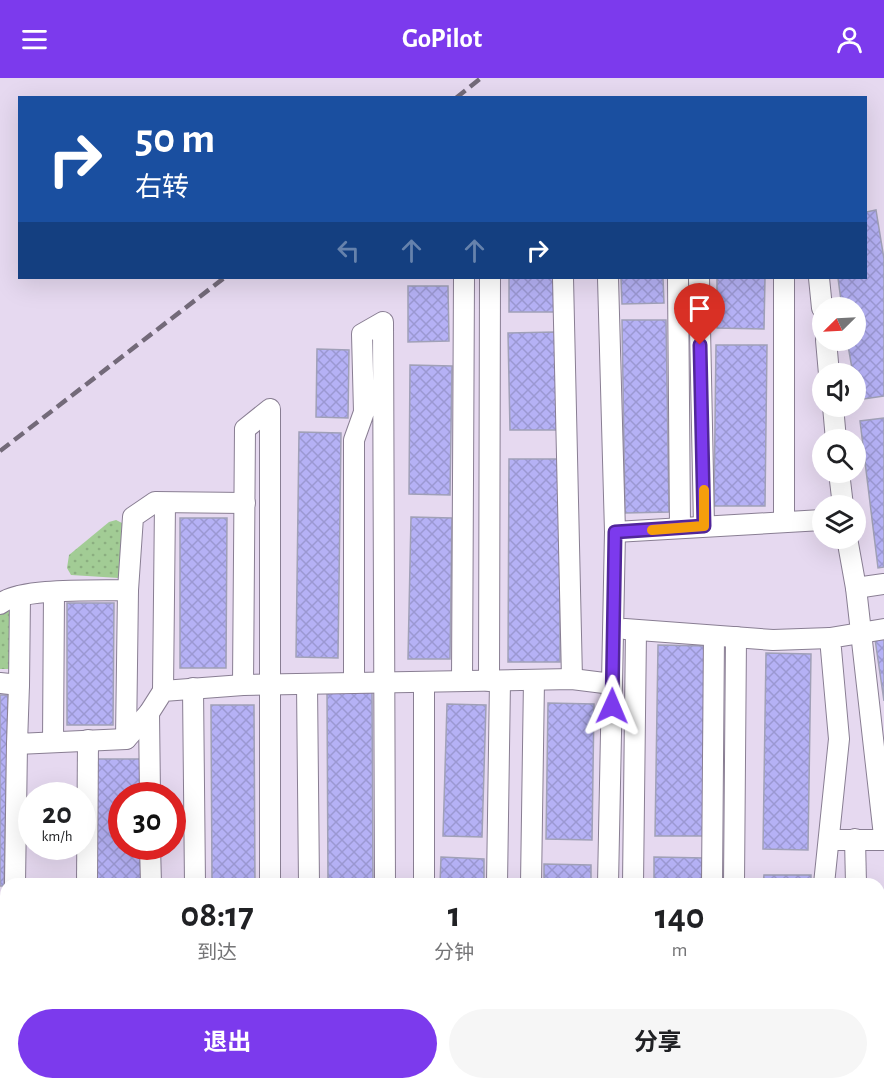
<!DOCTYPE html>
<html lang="zh">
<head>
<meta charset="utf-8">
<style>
  body { margin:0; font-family:"Alegreya Sans","Noto Sans SC",sans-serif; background:#f6f6f6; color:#202124; height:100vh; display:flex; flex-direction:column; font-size:22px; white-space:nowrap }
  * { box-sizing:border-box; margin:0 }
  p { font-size:20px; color:#757577 }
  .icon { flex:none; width:33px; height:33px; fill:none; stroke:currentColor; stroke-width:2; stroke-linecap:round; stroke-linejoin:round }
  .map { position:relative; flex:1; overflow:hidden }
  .panel { position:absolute; left:0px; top:800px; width:885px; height:212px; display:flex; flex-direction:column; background:#fff; border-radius:18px 18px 0 0; box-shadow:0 6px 24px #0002 }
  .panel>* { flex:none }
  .top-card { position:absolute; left:18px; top:18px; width:849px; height:183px; border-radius:0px; box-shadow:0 6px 24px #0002; background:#1a4fa0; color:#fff; overflow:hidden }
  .needle { width:39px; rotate:246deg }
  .buttons { position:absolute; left:812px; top:219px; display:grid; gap:12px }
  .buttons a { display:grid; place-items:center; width:54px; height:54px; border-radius:50%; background:#fff; box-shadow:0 6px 24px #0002; font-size:30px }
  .speed { position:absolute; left:18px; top:704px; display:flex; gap:12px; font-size:30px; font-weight:700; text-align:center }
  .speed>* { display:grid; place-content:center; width:78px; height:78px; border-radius:50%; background:#fff; box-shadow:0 6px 24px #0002; line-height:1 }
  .speed small { font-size:15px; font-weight:400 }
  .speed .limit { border:9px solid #d22; background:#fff; color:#111 }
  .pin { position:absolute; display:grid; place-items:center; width:51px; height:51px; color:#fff; margin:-62px -26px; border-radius:50% 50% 50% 0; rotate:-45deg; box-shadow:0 0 6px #0007 }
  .pin .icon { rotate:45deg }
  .me { position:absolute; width:66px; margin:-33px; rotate:1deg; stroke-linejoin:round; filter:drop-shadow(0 0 4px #0008) }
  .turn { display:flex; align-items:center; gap:21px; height:126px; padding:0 18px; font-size:27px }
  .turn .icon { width:78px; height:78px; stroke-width:2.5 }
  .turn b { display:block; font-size:42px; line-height:51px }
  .lanes { display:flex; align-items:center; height:57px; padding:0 18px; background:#0003; justify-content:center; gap:30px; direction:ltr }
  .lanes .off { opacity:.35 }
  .eta { display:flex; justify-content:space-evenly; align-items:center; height:102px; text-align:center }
  .eta b { font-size:36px; font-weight:700; line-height:42px }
  .button { display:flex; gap:12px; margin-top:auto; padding:12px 18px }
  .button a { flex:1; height:69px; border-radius:36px; background:#7c3aed; color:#fff; font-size:24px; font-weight:700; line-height:69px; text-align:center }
  .button a+a { background:#f6f6f6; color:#202124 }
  header { display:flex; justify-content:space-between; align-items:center; height:78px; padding:0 18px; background:#7c3aed; color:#fff; font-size:27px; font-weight:700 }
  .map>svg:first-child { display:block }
  .green { fill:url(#green-dots) }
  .building { fill:url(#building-cross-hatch); stroke:#a0a0b7; stroke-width:1.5 }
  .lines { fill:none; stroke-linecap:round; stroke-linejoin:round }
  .minor-casing { stroke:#897e93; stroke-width:22 }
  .minor { stroke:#fff; stroke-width:20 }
  .rail { stroke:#736a79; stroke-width:4.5; stroke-dasharray:12 6; stroke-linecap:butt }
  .route-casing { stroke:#51269a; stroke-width:15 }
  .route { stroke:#7c3aed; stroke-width:10 }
  .slow { stroke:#f59e0b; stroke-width:10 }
</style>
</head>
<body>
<header><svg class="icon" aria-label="menu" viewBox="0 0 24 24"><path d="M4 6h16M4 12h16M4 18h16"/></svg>GoPilot<svg class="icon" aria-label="person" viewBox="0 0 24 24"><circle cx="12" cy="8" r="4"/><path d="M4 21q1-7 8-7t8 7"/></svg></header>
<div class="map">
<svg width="884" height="1010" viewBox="0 0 884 1010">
  <defs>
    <pattern id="green-dots" width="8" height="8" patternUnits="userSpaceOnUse" patternTransform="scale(1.5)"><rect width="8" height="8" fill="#a2cc95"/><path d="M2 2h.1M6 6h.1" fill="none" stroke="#8bae80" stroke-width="1.8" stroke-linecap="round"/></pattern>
    <pattern id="building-cross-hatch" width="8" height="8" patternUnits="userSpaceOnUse" patternTransform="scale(1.5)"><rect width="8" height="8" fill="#b5b1f5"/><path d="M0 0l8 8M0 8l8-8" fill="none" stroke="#9b98d2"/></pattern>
  </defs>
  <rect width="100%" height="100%" fill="#e6d9f0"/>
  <g class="green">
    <polygon points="116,442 122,445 119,500 71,497 67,490 69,477 109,444"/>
    <polygon points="8,528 14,531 12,591 0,591 0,535"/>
  </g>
  <g class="building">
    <polygon points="876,132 884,181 884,318 857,322 855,296 853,296 847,262 855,262 855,230 842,230 838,200 866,200 866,134"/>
    <polygon points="509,200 554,200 555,234 509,234"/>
    <polygon points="621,200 663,200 664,225 622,226"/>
    <polygon points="717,200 765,200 764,251 717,250"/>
    <polygon points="408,208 448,208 449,263 408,264"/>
    <polygon points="622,242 666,242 669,434 625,435"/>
    <polygon points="555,254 557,352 510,352 508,255"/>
    <polygon points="716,267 767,267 765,428 714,428"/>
    <polygon points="317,271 349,272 348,340 316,339"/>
    <polygon points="410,287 452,288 450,417 409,416"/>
    <polygon points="884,340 884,489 878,490 860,343"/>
    <polygon points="299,354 341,355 338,580 296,579"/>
    <polygon points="509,381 560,381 560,584 508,584"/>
    <polygon points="411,439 452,440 450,581 408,581"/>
    <polygon points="180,440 227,440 226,590 180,590"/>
    <polygon points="67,525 114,525 113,647 67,647"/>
    <polygon points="884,559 884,623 875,561"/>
    <polygon points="658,567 706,568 703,758 655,758"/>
    <polygon points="766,575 811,576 808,772 763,771"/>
    <polygon points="327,613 372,613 373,806 328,806"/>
    <polygon points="0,617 8,617 4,808 0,808"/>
    <polygon points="548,625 594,626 592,762 546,761"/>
    <polygon points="447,626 486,627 482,759 443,758"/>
    <polygon points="211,627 254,627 255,806 212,806"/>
    <polygon points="96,681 141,681 141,717 122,717 122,768 141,768 141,806 96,806"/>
    <polygon points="441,779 484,781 484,806 440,806"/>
    <polygon points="654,779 705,780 705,806 654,806"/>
    <polygon points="544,786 591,787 591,806 544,806"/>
    <polygon points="764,797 811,797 811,806 763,806"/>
    <rect x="0" y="829" width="6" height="155"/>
  </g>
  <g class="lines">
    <g class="minor-casing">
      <g id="minor">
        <polyline points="563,200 572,601"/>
        <polyline points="608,200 615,454 608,806"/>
        <polyline points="678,200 680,450"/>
        <polyline points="699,200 704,448"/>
        <polyline points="784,200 784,444"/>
        <polyline points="819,200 822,230"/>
        <polyline points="826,262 829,296"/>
        <polyline points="833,328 836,362"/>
        <polyline points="839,394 843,428"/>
        <polyline points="615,454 822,442"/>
        <polyline points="847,460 856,510 884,506"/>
        <polyline points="856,510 884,758"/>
        <path d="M0,526C20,509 99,513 128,512L133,439L155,424L245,425"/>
        <polyline points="625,551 773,562 830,560"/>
        <polyline points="462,603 464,200"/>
        <polyline points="489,603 490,200"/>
        <polyline points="0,605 19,607 17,666 126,661 149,635 163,613 243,607 572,601 612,606"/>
        <polyline points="354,605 354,362 364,334 362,256 383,244 385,806"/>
        <polyline points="307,606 309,806"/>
        <polyline points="19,607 20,518"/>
        <polyline points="243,607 245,351 270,331 270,806"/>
        <polyline points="193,610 195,806"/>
        <polyline points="163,613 165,425"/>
        <polyline points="149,635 150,717"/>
        <polyline points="126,661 128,512"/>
        <polyline points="53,664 54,514"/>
        <polyline points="855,761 856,806"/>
        <polyline points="829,762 884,762"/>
        <polyline points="150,768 151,806"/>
        <polyline points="15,806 17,666"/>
        <polyline points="87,806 88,662"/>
        <polyline points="424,806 424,605"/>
        <polyline points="497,806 500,603"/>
        <polyline points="531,806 534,602"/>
        <polyline points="633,806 636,552"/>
        <polyline points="712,806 714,558"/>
        <polyline points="734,806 736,559"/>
        <polyline points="824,806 839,661 830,560 884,551"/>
        <polyline points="883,997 884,849"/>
        <polyline points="0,1002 6,1002"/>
      </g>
    </g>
    <use href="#minor" class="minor"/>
    <g class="rail">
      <polyline points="456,20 481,0"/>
      <polyline points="0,373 224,200"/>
    </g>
  </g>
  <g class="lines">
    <g class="route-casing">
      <polyline id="route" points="612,628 615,454 704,448 700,267"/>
    </g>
    <use href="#route" class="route"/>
    <polyline class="slow" points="652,452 704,448 704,412"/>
  </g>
</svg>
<div class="buttons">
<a><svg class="needle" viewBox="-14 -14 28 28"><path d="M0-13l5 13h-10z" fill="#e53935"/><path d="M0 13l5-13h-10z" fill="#757577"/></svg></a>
<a><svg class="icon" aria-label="sound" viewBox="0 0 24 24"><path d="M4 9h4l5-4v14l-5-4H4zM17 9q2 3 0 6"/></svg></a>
<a><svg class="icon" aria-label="search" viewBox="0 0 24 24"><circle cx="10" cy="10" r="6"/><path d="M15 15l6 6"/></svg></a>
<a><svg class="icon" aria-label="layers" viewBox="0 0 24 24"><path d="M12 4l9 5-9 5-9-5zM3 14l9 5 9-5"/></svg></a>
</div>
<div class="speed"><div>20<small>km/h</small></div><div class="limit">30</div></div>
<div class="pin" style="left:700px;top:267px;background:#d93025"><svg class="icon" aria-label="arrive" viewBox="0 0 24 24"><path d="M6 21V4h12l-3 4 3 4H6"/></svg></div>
<svg class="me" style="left:612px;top:628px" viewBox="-20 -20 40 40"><path d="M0-17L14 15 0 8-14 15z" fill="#7c3aed" stroke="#fff" stroke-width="4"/></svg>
<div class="top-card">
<div class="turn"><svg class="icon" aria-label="right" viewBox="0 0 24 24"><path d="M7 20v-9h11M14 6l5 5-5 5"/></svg><div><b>50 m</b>右转</div></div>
<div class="lanes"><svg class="icon off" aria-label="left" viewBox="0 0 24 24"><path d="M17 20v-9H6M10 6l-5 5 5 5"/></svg><svg class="icon off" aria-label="ahead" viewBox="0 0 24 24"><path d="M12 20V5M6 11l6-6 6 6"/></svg><svg class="icon off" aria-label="ahead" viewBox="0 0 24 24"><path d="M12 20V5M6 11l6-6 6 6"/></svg><svg class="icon" aria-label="right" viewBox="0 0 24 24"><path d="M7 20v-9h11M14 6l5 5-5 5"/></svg></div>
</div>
<section class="panel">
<div class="eta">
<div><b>08:17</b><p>到达</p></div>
<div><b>1</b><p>分钟</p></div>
<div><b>140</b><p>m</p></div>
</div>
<div class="button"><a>退出</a><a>分享</a></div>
</section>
</div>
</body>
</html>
